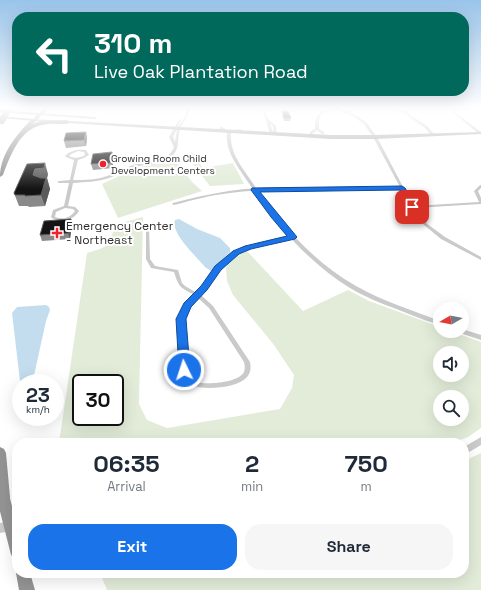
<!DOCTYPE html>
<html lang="en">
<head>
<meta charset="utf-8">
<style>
  body { margin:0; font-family:"Space Grotesk",sans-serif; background:#f6f6f7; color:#1f2937; height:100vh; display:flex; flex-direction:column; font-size:15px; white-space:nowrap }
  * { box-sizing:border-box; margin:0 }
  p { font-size:13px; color:#747a83 }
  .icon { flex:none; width:22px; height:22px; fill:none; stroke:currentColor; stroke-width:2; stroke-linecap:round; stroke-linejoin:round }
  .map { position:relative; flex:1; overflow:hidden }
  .sheet { position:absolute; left:12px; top:438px; width:457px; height:140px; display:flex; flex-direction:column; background:#fff; border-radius:16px; box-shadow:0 4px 16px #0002 }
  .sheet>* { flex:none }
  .hud { position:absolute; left:12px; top:12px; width:457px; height:84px; border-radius:16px; box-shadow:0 4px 16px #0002; background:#00695c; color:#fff; overflow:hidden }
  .needle { width:26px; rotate:261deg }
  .controls { position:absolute; left:433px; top:302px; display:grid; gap:8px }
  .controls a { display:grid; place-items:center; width:36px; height:36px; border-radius:50%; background:#fff; box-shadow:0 4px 16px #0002; font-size:20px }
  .speed { position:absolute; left:12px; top:374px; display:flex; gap:8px; font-size:20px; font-weight:700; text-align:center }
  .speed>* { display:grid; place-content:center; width:52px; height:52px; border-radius:50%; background:#fff; box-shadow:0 4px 16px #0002; line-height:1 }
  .speed small { font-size:10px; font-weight:400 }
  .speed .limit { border:2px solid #111; border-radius:6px; background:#fff; color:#111 }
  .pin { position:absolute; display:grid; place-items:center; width:34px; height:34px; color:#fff; margin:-17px; border-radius:8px; box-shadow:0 2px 6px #0006 }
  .me { position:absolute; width:44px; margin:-22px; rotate:356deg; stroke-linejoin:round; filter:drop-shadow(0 0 3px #0008) }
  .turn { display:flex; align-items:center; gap:14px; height:84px; padding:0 16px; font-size:18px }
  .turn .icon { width:52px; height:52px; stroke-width:2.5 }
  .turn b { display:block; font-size:28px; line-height:34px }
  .eta { display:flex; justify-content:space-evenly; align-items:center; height:68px; text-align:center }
  .eta b { font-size:24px; font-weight:700; line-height:28px }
  .cta { display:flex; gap:8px; margin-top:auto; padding:8px 16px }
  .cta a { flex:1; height:46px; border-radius:16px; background:#1a73e8; color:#fff; font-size:16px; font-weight:700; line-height:46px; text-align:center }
  .cta a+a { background:#f6f6f7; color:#1f2937 }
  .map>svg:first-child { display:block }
  .green { fill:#e3ecd9; fill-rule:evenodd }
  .water { fill:#c3ddee }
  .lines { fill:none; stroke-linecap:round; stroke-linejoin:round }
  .minor { fill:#cacaca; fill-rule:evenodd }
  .tertiary { fill:#cacaca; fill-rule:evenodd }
  .primary { fill:#a5a5a5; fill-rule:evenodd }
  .trunk { fill:#9c9c9c; fill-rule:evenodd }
  .motorway { fill:#949494; fill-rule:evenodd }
  .motorway-bridge-far1 { stroke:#949494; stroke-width:6 }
  .motorway-bridge { stroke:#949494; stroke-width:13 }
  .wall { fill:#8a8a8a }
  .shaded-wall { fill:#5a5a5a }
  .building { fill:#141414; stroke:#5a5a5a }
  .route { fill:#1a73e8; stroke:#114b97 }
  .poi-dot { fill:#f41f2b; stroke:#fff; stroke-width:1.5 }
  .labels { text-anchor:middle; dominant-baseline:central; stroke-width:4; stroke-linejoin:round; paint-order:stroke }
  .far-poi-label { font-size:10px; fill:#2d2d2d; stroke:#fff; text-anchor:start }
  .poi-label { font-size:12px; fill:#2d2d2d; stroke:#fff; text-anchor:start }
</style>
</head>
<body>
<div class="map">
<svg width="481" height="590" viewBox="0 0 481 590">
  <rect width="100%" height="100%" fill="#fff"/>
  <g class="green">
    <polygon points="192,152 203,168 233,163 244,184 210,186 185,154"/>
    <polygon points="175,159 192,182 202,191 118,218 102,184 136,168"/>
    <path d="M143,217L139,404L147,420L167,428L280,409L292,388L294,375L274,345L233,295L227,281L226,268L232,258L247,251L303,311L348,290L369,301L440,327V331H450L481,342V428L468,437L452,443H59L87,253C107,247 111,247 114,225ZM440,353H462V375H440ZM81,383H115V417H81ZM440,397H462V419H440Z"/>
    <polygon points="481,453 481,590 107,590 100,573 464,573 464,461"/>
  </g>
  <g class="water">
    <path d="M179,219L197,229L220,238L230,248V252L211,271L205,267C197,257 170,233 175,220Z"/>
    <path d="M46,305L49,307L50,310L46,321L33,380C29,383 25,384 20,381L12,313L17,307Z"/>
  </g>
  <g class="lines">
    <g class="minor">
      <path d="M187,107H189C190,116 183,121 180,129C177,138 180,148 173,155C163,165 147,164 135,167C126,169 118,175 109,178C98,182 85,182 73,183L68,206L75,207L79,211C73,221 61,223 52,218L51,217L53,210L64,206L69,183H59L57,182L59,181L70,180L74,160L66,157L65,156C71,150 78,149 86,150L89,155L84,158L78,160L73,180C85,180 97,180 107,176C116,173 124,168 133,165C148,161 168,163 174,147L169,137L179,120L181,119V120L173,137L175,142L177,129L186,115ZM78,151L84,152L85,155C80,158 75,159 69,156L71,154ZM65,208L73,209L75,211C70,218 63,220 55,217L56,212Z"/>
      <polygon points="262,107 264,107 268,119 276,126 277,136 274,135 273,126 270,124 274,134 272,135 270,134"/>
      <path d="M332,107H335L356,115L366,122L377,137L413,206L479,202L474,191L480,185H481V188L478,191L481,198V204L415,208L426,223L445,237L481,257V260L441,239L424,225L410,207L401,189C344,191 287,186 230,193C211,195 193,200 174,205L172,204L173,203C191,198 210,194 229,191C254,187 280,187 305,187C337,187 368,188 400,187L373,137L364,124L354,117L335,109L327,111L321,115L319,120V129L324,132V134H322L317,130L312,134H310V132L315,129C315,115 319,111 332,108Z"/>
      <polygon points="395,107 398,107 427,126 434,134 434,136 432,136 425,128"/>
      <polygon points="469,107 479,107 480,108 479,109 469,109 453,111 481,132 481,134 479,134 450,110 451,109"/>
      <path d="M146,227H148L149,228L150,259L155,266L178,270L182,283L185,286L197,293C204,284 209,275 216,267C234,245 267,241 293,236L295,237V238C269,244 240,247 221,267C213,275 208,286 201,295L213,306L250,362C251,368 251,372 247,377C238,388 204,391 191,385C187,383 185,380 183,376L178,319L182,309L195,295C181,288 179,288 174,272L151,268L146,259ZM198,298L209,308L244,362C245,366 245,368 244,372C238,383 207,385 196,382C193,381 191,379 189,376L184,319L186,311Z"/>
    </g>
    <g class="tertiary">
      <path d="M220,127H222L229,131L241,129V131L231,133C229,152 242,167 252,182C279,222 313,262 356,286C382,301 412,310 440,321V325C429,322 419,318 409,314C389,306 368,299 350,288C308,262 274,223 248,182C238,167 225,152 227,132L220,129Z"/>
      <polygon points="462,329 481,335 481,340 460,333 459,331 462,331"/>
      <polygon points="481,437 481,445 464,455 464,447"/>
      <polygon points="17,520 17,530 0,533 0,523"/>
    </g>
    <g class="primary">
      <polygon points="40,113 95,117 97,118 95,119 38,115 38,113"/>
      <polygon points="32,119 331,135 375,135 481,132 481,134 375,139 331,139 34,121 32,121"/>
    </g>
    <polygon class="trunk" points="46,107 50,107 36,121 0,118 0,116 34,119 36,115 0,112 0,110 39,113"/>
    <g class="motorway">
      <path d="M32,119L37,120L33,124L40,121L67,120L70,122L67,124C59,124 50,123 42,125C20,129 10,156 3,175L0,177C0,154 17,134 32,119Z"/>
      <polygon points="0,447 4,449 6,453 10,497 8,502 3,504 0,502"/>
      <polygon points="17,570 17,573 30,573 35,590 19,590 16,573"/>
    </g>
    <polyline class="motorway-bridge-far1" points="2,121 9,108"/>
    <polyline class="motorway-bridge" points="3,497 17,552"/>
  </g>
  <g class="wall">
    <polygon points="282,111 291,118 290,121 284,121 282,115"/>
    <polygon points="86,132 87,138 86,146 66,148 64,141"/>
    <polygon points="112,152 113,157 113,168 93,170 91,164"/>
    <polygon points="48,174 47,178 50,189 45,206 29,207 28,206 19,206 14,193"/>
    <polygon points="71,219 72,224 70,239 42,241 40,235"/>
  </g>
  <g class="shaded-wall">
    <polygon points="86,132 87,138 86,146 84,140"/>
    <polygon points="112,152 113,157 113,168 111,163"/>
    <polygon points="45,163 48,174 47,178 50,189 45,206 41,195 39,180 33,175 35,169"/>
    <polygon points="71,219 72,224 70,239 68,233"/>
  </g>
  <g class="building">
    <polygon points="282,111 288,111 291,118 284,118"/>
    <polygon points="86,132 84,140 64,141 66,133"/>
    <polygon points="112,152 111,163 91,164 93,154"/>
    <polygon points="45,163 44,168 35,169 33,175 41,178 46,178 41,195 25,196 25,195 15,195 14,193 27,164"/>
    <polygon points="71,219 68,233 40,235 44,221"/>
  </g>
  <linearGradient id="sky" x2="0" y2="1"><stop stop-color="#99c4ea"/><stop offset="0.57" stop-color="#fff"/><stop offset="1" stop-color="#fff" stop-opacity="0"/></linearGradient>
  <rect width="481" height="189" fill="url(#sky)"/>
  <polygon class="route" points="402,186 405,188 416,207 415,208 410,208 400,190 260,192 297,237 295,239 251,249 239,254 221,270 207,290 191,307 186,319 190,370 188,373 184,375 181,373 179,370 176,319 184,303 201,286 215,266 233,251 245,246 287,236 271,217 251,190 252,188"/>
  <g class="poi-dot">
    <circle cx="103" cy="164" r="4"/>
    <path d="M55 227h4v4h4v4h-4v4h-4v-4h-4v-4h4z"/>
  </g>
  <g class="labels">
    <g class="far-poi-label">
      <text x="111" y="158">Growing Room Child<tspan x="111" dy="12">Development Centers</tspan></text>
    </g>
    <g class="poi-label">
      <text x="66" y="226">Emergency Center<tspan x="66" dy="14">- Northeast</tspan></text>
    </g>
  </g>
</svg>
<div class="controls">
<a><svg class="needle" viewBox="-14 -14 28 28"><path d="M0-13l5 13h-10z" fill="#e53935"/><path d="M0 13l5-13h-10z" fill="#747a83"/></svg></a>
<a><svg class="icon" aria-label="sound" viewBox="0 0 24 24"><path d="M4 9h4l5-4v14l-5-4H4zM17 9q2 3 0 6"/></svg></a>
<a><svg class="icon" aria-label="search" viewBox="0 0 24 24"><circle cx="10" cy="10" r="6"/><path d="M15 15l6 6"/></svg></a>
</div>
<div class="speed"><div>23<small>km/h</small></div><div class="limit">30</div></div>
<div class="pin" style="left:412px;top:207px;background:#d93025"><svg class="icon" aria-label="arrive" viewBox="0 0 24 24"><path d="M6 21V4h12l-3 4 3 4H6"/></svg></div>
<svg class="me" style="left:184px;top:370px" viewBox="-20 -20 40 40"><circle r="17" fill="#1a73e8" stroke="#fff" stroke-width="3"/><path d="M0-11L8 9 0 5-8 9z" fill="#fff"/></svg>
<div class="hud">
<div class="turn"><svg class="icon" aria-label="left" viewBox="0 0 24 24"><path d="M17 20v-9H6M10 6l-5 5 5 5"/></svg><div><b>310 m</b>Live Oak Plantation Road</div></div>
</div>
<section class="sheet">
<div class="eta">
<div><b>06:35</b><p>Arrival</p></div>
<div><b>2</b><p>min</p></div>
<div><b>750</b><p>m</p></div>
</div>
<div class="cta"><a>Exit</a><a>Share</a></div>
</section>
</div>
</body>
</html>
